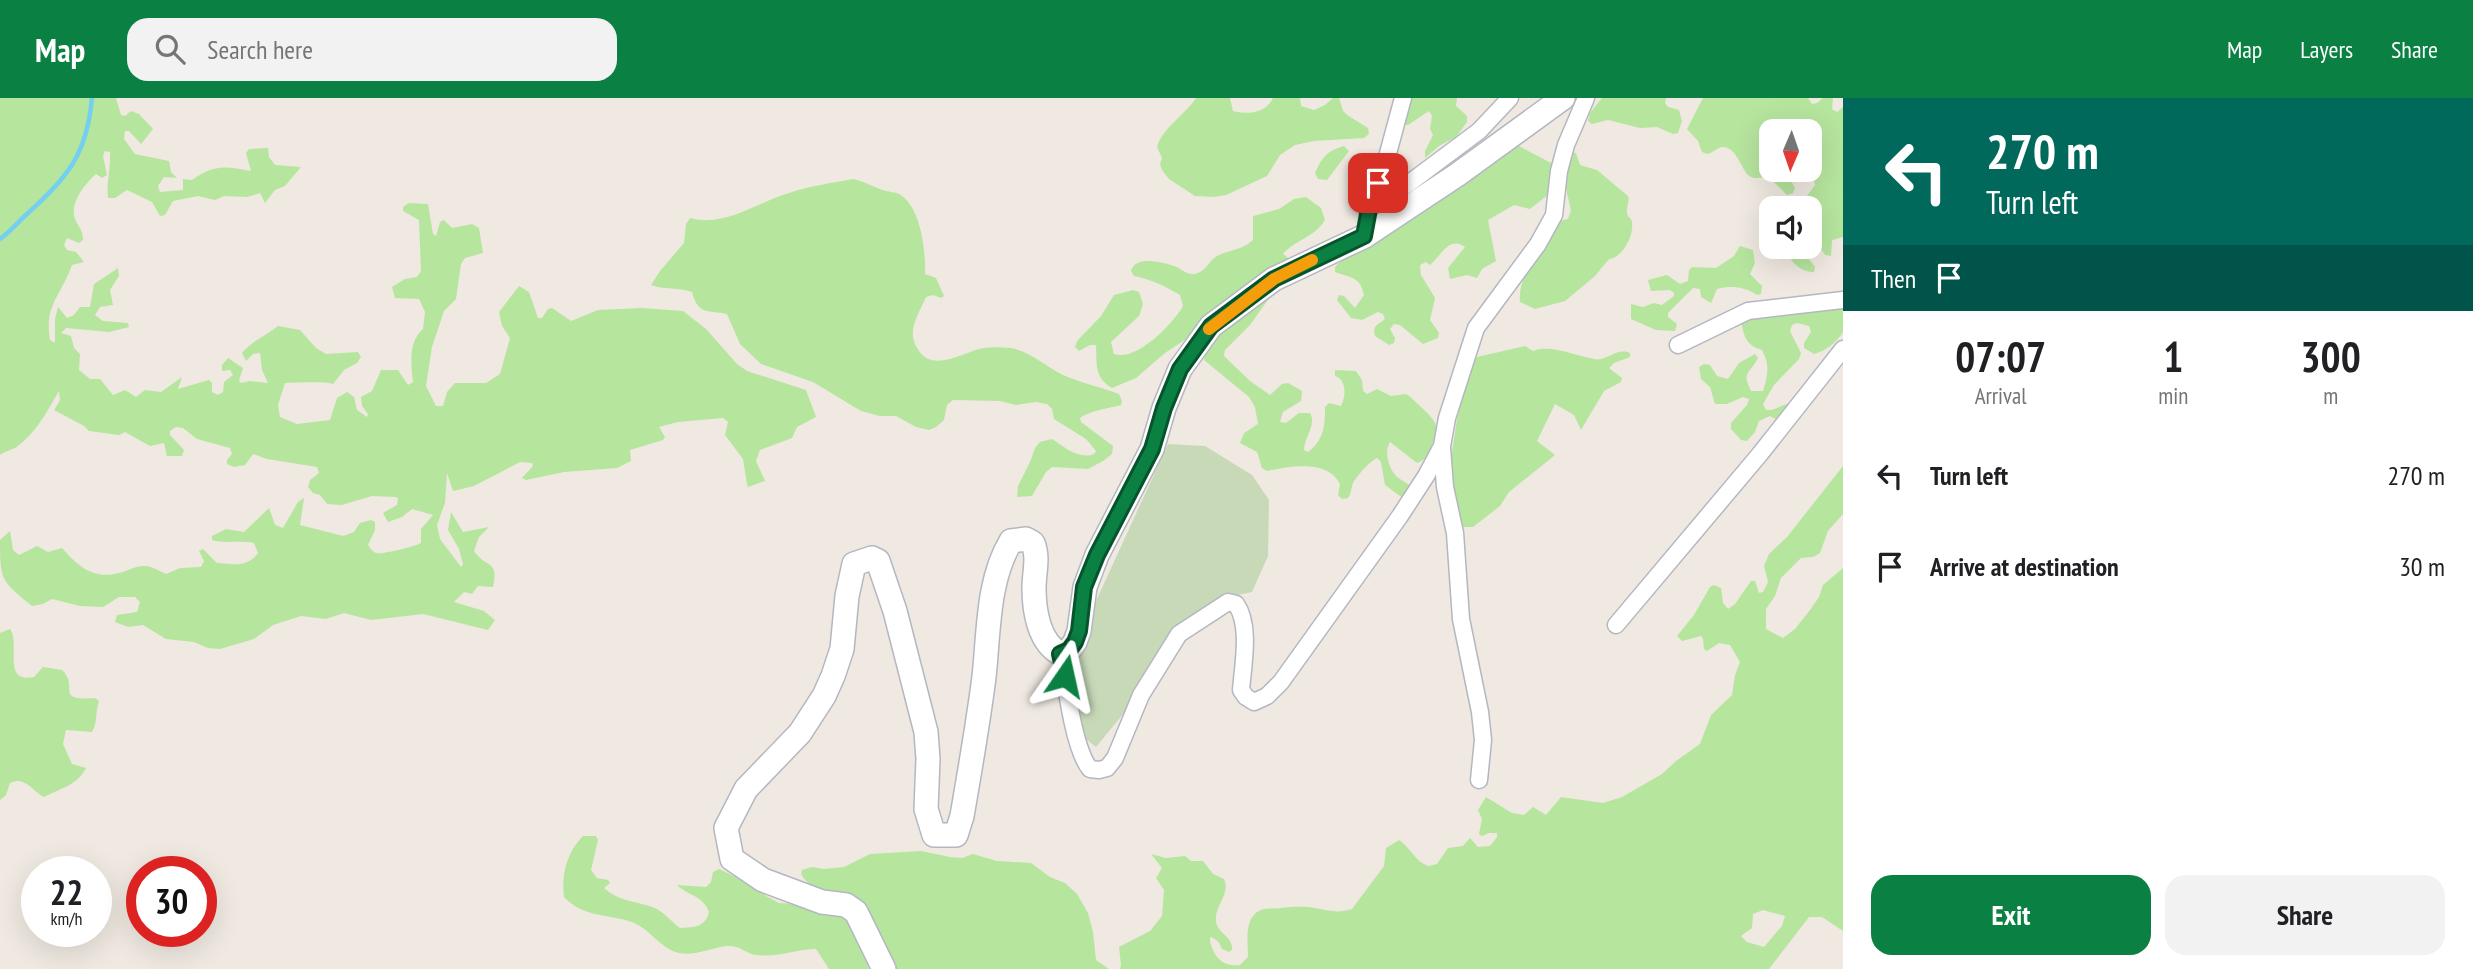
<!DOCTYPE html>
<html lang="en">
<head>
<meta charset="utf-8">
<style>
  body { margin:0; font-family:"PT Sans Narrow",sans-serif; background:#f2f2f2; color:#202124; height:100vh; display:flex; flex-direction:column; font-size:26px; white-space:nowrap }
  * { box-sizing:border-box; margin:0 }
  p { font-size:23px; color:#757577 }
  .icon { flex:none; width:38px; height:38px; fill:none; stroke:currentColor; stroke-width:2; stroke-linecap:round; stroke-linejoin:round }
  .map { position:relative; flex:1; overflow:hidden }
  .side { display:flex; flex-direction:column; background:#fff; width:630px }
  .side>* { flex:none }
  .guide { background:#00695c; color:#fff; overflow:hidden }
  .needle { width:46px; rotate:182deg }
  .buttons { position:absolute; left:1759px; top:21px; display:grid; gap:14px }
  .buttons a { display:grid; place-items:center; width:63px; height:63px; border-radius:14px; background:#fff; box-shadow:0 7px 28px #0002; font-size:35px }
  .speed { position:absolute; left:21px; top:758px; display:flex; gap:14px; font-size:35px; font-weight:700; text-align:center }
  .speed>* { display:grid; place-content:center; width:91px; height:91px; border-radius:50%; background:#fff; box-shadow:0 7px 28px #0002; line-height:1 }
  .speed small { font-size:18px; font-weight:400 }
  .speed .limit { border:10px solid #d22; background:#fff; color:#111 }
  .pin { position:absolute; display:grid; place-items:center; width:60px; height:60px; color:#fff; margin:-30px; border-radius:14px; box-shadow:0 4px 10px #0006 }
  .me { position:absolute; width:77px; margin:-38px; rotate:11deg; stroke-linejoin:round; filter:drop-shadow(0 0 5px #0008) }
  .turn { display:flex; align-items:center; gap:24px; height:147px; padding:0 28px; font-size:32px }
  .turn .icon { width:91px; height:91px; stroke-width:2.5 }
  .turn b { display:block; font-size:49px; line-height:60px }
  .then { display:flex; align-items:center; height:66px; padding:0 28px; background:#0003; gap:14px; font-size:26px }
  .eta { display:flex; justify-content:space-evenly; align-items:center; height:119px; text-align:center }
  .eta b { font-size:42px; font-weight:600; line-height:49px }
  .button { display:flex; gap:14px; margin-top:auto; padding:14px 28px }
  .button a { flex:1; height:80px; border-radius:21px; background:#0b8043; color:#fff; font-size:28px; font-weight:600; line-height:80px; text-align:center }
  .button a+a { background:#f2f2f2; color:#202124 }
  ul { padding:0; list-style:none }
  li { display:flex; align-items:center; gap:21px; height:91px; padding:0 28px }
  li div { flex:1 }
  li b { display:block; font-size:26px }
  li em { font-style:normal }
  header { display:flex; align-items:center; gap:42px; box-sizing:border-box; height:98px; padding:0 35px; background:#0b8043; color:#fff }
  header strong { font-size:33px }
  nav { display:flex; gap:38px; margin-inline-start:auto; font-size:24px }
  .search { width:490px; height:63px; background:#f2f2f2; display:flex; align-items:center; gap:18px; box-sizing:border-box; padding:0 24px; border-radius:21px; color:#757577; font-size:26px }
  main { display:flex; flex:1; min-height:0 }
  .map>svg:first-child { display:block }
  .green { fill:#b6e59e; fill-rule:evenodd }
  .cemetery { fill:#c8d9b8 }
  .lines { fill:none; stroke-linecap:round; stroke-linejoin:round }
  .stream { stroke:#75cff0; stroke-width:4.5 }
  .street-casing { stroke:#b4b7c1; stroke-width:19 }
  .secondary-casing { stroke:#b4b7c1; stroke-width:26 }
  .street { stroke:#fff; stroke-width:16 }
  .secondary { stroke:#fff; stroke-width:23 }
  .route-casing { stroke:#07532c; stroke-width:18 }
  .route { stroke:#0b8043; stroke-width:12 }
  .slow { stroke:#f59e0b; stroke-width:12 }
</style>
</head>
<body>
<header>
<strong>Map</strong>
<div class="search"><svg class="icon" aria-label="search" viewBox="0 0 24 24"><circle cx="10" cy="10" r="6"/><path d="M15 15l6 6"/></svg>Search here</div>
<nav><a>Map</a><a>Layers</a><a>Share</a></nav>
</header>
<main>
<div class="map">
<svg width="1843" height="871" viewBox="0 0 1843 871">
  <rect width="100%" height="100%" fill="#efe9e1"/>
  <g class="green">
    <path d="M0,0H116L121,17L125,18L131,13L139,16L153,31L141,46L129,33H125L124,41L135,56L169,63L171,74L177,80L164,79L158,88L160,94L183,92V81L192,82C214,66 226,68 251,73L246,55L249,51L268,50L269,59L275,67L301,69L285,88L275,92L265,105L260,95L248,99L224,98L215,102L198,98L173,103L165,117L160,118L152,104L127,92L115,100H108C106,84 111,71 110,54L105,53L103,58L107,77L102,80L96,76C85,86 69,105 75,121C79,130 83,132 83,142L79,145L67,140L64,147L67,152L76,154L84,164L72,167C61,198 44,207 50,242L55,245V221L58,209L67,220L74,217L80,209H90L94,186L118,170L119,178L110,192L113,207L100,209L95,217L103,223L128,225L129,229L109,234L66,230L61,235L71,238L74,250L80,256L79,272L90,281H100L113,297L125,292L136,299L145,292L161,294L182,279L178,291L209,282L212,285V294L218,297L223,294L224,284L233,277L230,272L222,273V267L228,260L243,270L239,282L241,285L250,283L268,285L262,272L260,255L253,256L246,263L242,255C252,243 265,238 278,228L300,232L316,250L326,256L358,254L361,259L357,265L344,272L333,286C321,283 299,285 285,285L278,307L280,319L297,326L330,322L337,300L347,294L354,299L357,312L367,319L368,316L362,308L361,299L372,293L381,272H398L408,287L413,284C411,266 408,244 423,231L425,214L419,201L395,200L392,189L405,181L417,179L421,173L419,122L403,113V109L409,105L428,106L433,136L436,138L440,124L444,122L452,130L472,126L479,130L483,155L465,160L461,166L456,201L444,213L432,249L426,288L436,308H443L447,294L455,285H486L500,276L510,240L502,228L499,214L519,188L529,194L538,220H542L548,211L552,210L571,223L598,212L642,210L683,213L706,231L737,266L747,273L806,292L816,319L797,329L792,340L760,352L756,363L765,383L748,389L747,386L743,361L725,337L728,324L723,320L678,324L659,329L665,339L663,342L630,352L631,363L617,370L564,374L526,382L522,380L533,368L532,365L520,364L474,388L453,393L447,375L445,405L437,427L440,441L461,469L463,466L459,451L448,432L451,414L463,434L489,429L479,439L474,453C486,471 499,461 493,489L478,488L472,496L464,494L454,504L484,513L495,522L488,532L423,516L371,522L344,515L326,521L301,518L273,527L254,541L220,551L208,550L194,544L166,541L143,527L128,529L115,524L117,517L137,514L140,504L135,499H119L103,509L80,508L52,501L43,506L32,508C1,483 0,482 0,442L10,433L13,452L19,457L37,448L48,454L62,450C78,468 93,482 119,475C128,473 136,467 146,468C153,469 160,473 166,476L180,470L201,469L204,463L199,453L203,451L217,465C234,466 247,470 258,455L254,445C240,442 225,446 212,442V438L226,431L244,434L269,410L275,427L283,430L298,404L304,400L300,427L343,438L354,434L360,425L371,422L375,424V432L368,447C371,451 372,453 376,455C382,457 416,448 421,445V431L433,417L412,411L402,419L388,424L383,415L397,407L398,400L395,399L372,398L342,407L327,406L320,397L313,395L308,389L310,382L319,375L317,369L267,361L253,356L245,367L234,369L227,366V362L232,356L230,350L197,341L183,330L176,329L170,333V337L184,352L182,358H167L164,345L150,348L125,334L119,337L89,333L84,328L54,312L60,302L59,293C48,312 35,337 15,350C9,353 5,353 0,357Z"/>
    <path d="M1196,0H1230L1233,13C1247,17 1266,15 1273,0H1300L1301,8L1314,12L1325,7L1333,0H1339L1343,13L1347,17L1368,30L1369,36L1364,40L1314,43L1295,47L1280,57L1267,78L1226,97L1214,99L1195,98L1169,81L1162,72L1160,66L1162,60L1157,49C1163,29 1185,17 1196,0Z"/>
    <polygon points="1407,0 1457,0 1456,8 1467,18 1467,24 1456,39 1439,48 1425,60 1425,53 1433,37 1430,31 1432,18 1429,13 1408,27 1399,25"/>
    <polygon points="1602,0 1666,0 1665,5 1668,9 1679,12 1682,23 1678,35 1673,36 1657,29 1640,30 1608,22 1592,26 1588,23 1590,15"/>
    <path d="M1703,0H1808L1812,6L1817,5L1823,0H1833L1832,11L1837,14L1843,9V139L1832,142L1831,158L1825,157L1819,148L1809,161L1815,169L1814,174C1802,174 1791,166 1788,154L1800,149H1810V110H1798L1815,87L1814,82L1805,72H1810L1811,34L1801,30L1794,33H1771V72H1785L1795,90L1793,95L1787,97L1770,80C1762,78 1755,83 1748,77C1741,70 1736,48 1722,49C1716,50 1713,55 1707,56L1702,54L1698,43L1687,31Z"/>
    <path d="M1344,48L1349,53L1327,82L1318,81L1315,75C1322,59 1327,53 1344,48Z"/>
    <path d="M1519,48L1551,65L1549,96L1530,111L1514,107L1488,122L1496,163L1482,171L1477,180L1467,177L1450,181L1448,170L1465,149C1449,137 1441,158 1430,167L1426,164L1420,167L1421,177L1435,200L1430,222L1439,235L1438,240L1423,246L1400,227L1394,226L1390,231L1395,240L1394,245L1389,247L1375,238C1372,227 1378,227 1385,221L1383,216L1378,214L1362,222L1351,220L1337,202L1339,197L1344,198L1355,210L1364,197C1360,178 1351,180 1335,174V169L1339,165Z"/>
    <path d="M1571,54L1576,55L1580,67L1597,72L1628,98C1630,104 1626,109 1627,115C1629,123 1631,117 1632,125C1634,138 1622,160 1609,161L1595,178L1565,203L1535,211L1520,204C1517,175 1545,146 1560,123L1568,121L1571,112L1563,78Z"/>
    <path d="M853,81C864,83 873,89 883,92C888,94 895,94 899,96C921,108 926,154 925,176L936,180L944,198L941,200L933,197L926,199C918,218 905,234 919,253C934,275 965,253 984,250C992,249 1002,249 1011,250C1031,254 1045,268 1063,277C1081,285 1101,289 1119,296L1122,303L1121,307C1107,311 1091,312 1080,320L1081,324L1113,348L1112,356L1103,363L1088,371L1052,369L1046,374L1032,398L1017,399L1018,388L1030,364L1035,350L1040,344L1052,341C1064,349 1079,362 1094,356L1096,353L1086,341L1054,321L1052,311L1047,306L1036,304L1016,307L1000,303L953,302L947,307L944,322L936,329L929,332L916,329L896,318H880L861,313L813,284L761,266L740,246L727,216C707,212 698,217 692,194C678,189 664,192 651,187L660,173L684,145L686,126L690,120C725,130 757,104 789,95C809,88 832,85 853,81Z"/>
    <path d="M1306,99L1321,110L1325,122C1314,140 1296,141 1283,156L1288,160L1284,166L1223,206L1186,241L1165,255L1136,280L1112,290C1094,279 1097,267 1096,247H1090L1079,253L1075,249L1077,243L1101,218L1114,197L1133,192L1139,194L1143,206L1139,218L1111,244L1114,256C1136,264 1173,226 1183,208L1180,197C1165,188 1150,181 1134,178L1131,173C1135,157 1162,164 1174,168C1181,170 1186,177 1194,176C1207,174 1208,162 1219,157C1230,152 1244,151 1253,142V118L1279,111L1294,101Z"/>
    <path d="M1740,148L1753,152L1755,165L1750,176L1762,188L1761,196L1757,197C1745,189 1731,187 1717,191L1711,205L1701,199L1700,191L1693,190L1668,215V219L1677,226L1675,233L1656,232L1631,221V206L1643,209L1654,205L1662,207L1674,198V195L1670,192L1651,193L1648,182L1667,177L1680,186L1688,183L1689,172L1692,169L1716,170L1734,158Z"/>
    <path d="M1286,185L1272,196L1250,227L1225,252L1224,258L1250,283L1270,297L1282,286L1288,285L1302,293L1301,303L1283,314L1280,324L1286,325L1299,315H1310C1317,327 1304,339 1304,352L1308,354C1324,342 1325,328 1325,309L1329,305L1341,308C1346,298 1347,282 1335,278V272L1356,273L1362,282L1363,293L1367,296L1377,291L1391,298L1406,296C1412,299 1414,303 1419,307C1435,323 1442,326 1431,349C1428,357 1426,362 1417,365L1390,344C1384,353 1388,369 1396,378C1400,382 1407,384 1411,389L1404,401L1385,387L1381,364L1377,360C1369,364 1360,375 1354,383C1351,388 1352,395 1348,400L1342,401L1338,397L1340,386C1328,361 1289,368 1267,373L1262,370L1257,354L1240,345L1244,335L1258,326L1255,309L1249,299L1204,262C1210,230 1260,203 1286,185Z"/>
    <path d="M1843,206V234C1837,244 1826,253 1814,256L1804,250V245L1811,234L1809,228L1797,225L1792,227L1790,233L1801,255L1799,261L1774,287L1763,306L1766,312H1772L1789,305L1793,310L1781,324L1770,318L1759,323L1755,334L1747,343L1741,342L1731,331V325L1747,307L1749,301L1743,299L1727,306H1715L1710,289L1701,281L1699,269L1704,266L1710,267L1717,278L1728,281L1739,265L1755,256L1758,260C1750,276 1741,273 1751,293H1763C1768,277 1770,267 1762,252C1746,247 1745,240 1741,225L1745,221Z"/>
    <path d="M1525,248L1533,253C1551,246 1575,258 1594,261C1607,264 1616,249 1630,255V259L1614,265L1609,270L1622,280L1621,284L1604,293L1581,332L1574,317L1555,306L1537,343L1555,357L1509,394L1500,408L1473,429H1461L1448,380L1457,321L1471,265L1477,259Z"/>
    <path d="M1843,368V416L1828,433L1820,455L1813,459L1801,460L1781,480L1775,498L1766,511V531L1783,540L1795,531L1810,512L1819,499L1823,487L1843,470V833L1822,819H1809L1769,871H1120L1121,867L1119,849L1150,833L1162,818L1164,792L1156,780L1162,770L1151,756L1166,760L1185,758L1191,763H1203L1213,776L1224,781C1231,797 1214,807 1216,824C1219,837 1233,838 1232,852L1229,854L1222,851C1220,845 1217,841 1210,839V843C1214,859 1222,869 1240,867L1248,859C1248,844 1243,816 1264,811C1269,810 1275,811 1281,810C1291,809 1303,808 1314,810C1328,812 1338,816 1352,811L1384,768L1386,750L1399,742C1411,750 1415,764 1429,768L1437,766L1448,750L1463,748L1470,740L1478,749L1490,748L1497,739V735H1489L1482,738L1479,736L1482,721L1478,712L1486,699L1512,715L1524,717L1533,709L1546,717L1561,699L1603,705L1622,699L1662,676L1676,663L1700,646L1711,617L1732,597L1735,577L1740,564L1730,547L1719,545L1707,553L1704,551L1703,541L1701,538L1682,543L1677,538L1694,517L1710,489L1714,487L1721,490L1723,505L1728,511L1735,506L1751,483H1755L1759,495L1763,494L1768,484L1764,468L1769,456L1787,439ZM1763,812L1785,818L1782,828L1764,849L1747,844L1741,838L1752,830L1753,816Z"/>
    <path d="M10,531C21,546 1,586 34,579L43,569L62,572C80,589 53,603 95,600L99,603C95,614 98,624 92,634L66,632L63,646L72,666L86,670C78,687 59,691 44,699C33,694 25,677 10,685L6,697L0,702V535Z"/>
    <path d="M583,738H596L598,742L591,772L597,780L608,782L610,785L604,790C618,803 635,803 652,809C664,813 670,823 680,830C694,829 705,830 709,814C703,797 688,798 677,787L706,789L711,784L713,774L719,771L755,788L766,798L779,805L804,806L844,816L854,830L869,871H829L816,851C797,851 777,860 757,857C746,856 740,847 727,848C710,850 695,858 679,855C660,851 648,828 629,823C605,816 583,819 564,799C561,777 567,754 583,738Z"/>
    <path d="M921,753L950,759L962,760L973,756L997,763L1031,765L1050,779L1065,785L1077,796L1088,815L1093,834L1096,862L1109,871H894C888,858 878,829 870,821C853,803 815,801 801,776L802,772L812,769L824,771L844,769L870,756Z"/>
  </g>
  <polygon class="cemetery" points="1168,346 1205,348 1252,377 1269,402 1268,458 1252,494 1218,501 1096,649 1076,633 1073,572 1085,527"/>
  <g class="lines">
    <path class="stream" d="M0,141C11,133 18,124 28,115C68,79 87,56 92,0"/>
    <g class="street-casing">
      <g id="street">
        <polyline points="1369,111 1408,86 1479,33 1510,0"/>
        <polyline points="1368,114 1387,59 1403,0"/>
        <polyline points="1678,247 1748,213 1843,202"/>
        <polyline points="1442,350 1445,389 1455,435 1461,521 1480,614 1483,642 1479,682"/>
        <polyline points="1616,527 1760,356 1843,251"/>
        <path d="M1061,556C1066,585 1073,650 1090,671L1099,672L1107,670L1115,660L1141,597L1179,536L1228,504L1236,506C1251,527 1243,567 1241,592L1246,599L1254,604L1267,598L1281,584L1400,418L1426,378L1442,348L1447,320L1476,230L1538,146L1554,117L1559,73L1566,47L1586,0"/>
      </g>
    </g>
    <g class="secondary-casing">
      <path id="secondary" d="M884,871L856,814L846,807L822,804L763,782L732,761L726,730L746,691L800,635L824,598L833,578L842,551L847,498L854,466L872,460L878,463L895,513L926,634L928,661L926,711L934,737H956L962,718C970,672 978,626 984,579C989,534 987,483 1011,443L1026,441L1033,445C1039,460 1034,474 1034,490C1034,513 1039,545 1061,556L1069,552L1075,544L1079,533L1085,489L1097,457L1152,351L1164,310L1180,271L1211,228L1274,181L1365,138L1457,77L1563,0"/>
    </g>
    <use href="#street" class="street"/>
    <use href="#secondary" class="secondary"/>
  </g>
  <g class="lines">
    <g class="route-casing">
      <polyline id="route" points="1065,578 1060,556 1069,552 1075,544 1079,533 1084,489 1097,457 1152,351 1164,310 1180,271 1211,228 1274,181 1364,138 1369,111 1378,85"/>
    </g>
    <use href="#route" class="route"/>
    <polyline class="slow" points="1209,231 1274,181 1312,162"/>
  </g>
</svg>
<div class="buttons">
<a><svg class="needle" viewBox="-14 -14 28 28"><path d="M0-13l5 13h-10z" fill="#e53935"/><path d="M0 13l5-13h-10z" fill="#757577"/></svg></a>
<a><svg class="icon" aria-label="sound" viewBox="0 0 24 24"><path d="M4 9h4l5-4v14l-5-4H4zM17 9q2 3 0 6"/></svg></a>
</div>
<div class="speed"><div>22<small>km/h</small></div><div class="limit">30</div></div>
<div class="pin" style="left:1378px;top:85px;background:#d93025"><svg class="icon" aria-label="arrive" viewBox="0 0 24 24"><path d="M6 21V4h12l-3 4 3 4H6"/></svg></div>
<svg class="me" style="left:1065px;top:578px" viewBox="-20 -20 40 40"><path d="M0-17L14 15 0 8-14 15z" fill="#0b8043" stroke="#fff" stroke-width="4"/></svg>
</div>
<section class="side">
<div class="guide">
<div class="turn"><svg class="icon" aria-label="left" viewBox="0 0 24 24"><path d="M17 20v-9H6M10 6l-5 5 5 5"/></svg><div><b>270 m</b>Turn left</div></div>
<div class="then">Then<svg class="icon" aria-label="arrive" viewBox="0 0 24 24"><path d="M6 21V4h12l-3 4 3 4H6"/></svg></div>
</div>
<div class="eta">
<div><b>07:07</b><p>Arrival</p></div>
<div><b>1</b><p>min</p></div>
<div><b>300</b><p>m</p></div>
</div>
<ul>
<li><svg class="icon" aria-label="left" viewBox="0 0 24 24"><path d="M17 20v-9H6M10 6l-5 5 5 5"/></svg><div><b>Turn left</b></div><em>270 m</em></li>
<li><svg class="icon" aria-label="arrive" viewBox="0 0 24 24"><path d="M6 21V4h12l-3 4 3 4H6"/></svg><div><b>Arrive at destination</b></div><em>30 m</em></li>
</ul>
<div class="button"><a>Exit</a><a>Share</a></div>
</section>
</main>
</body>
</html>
